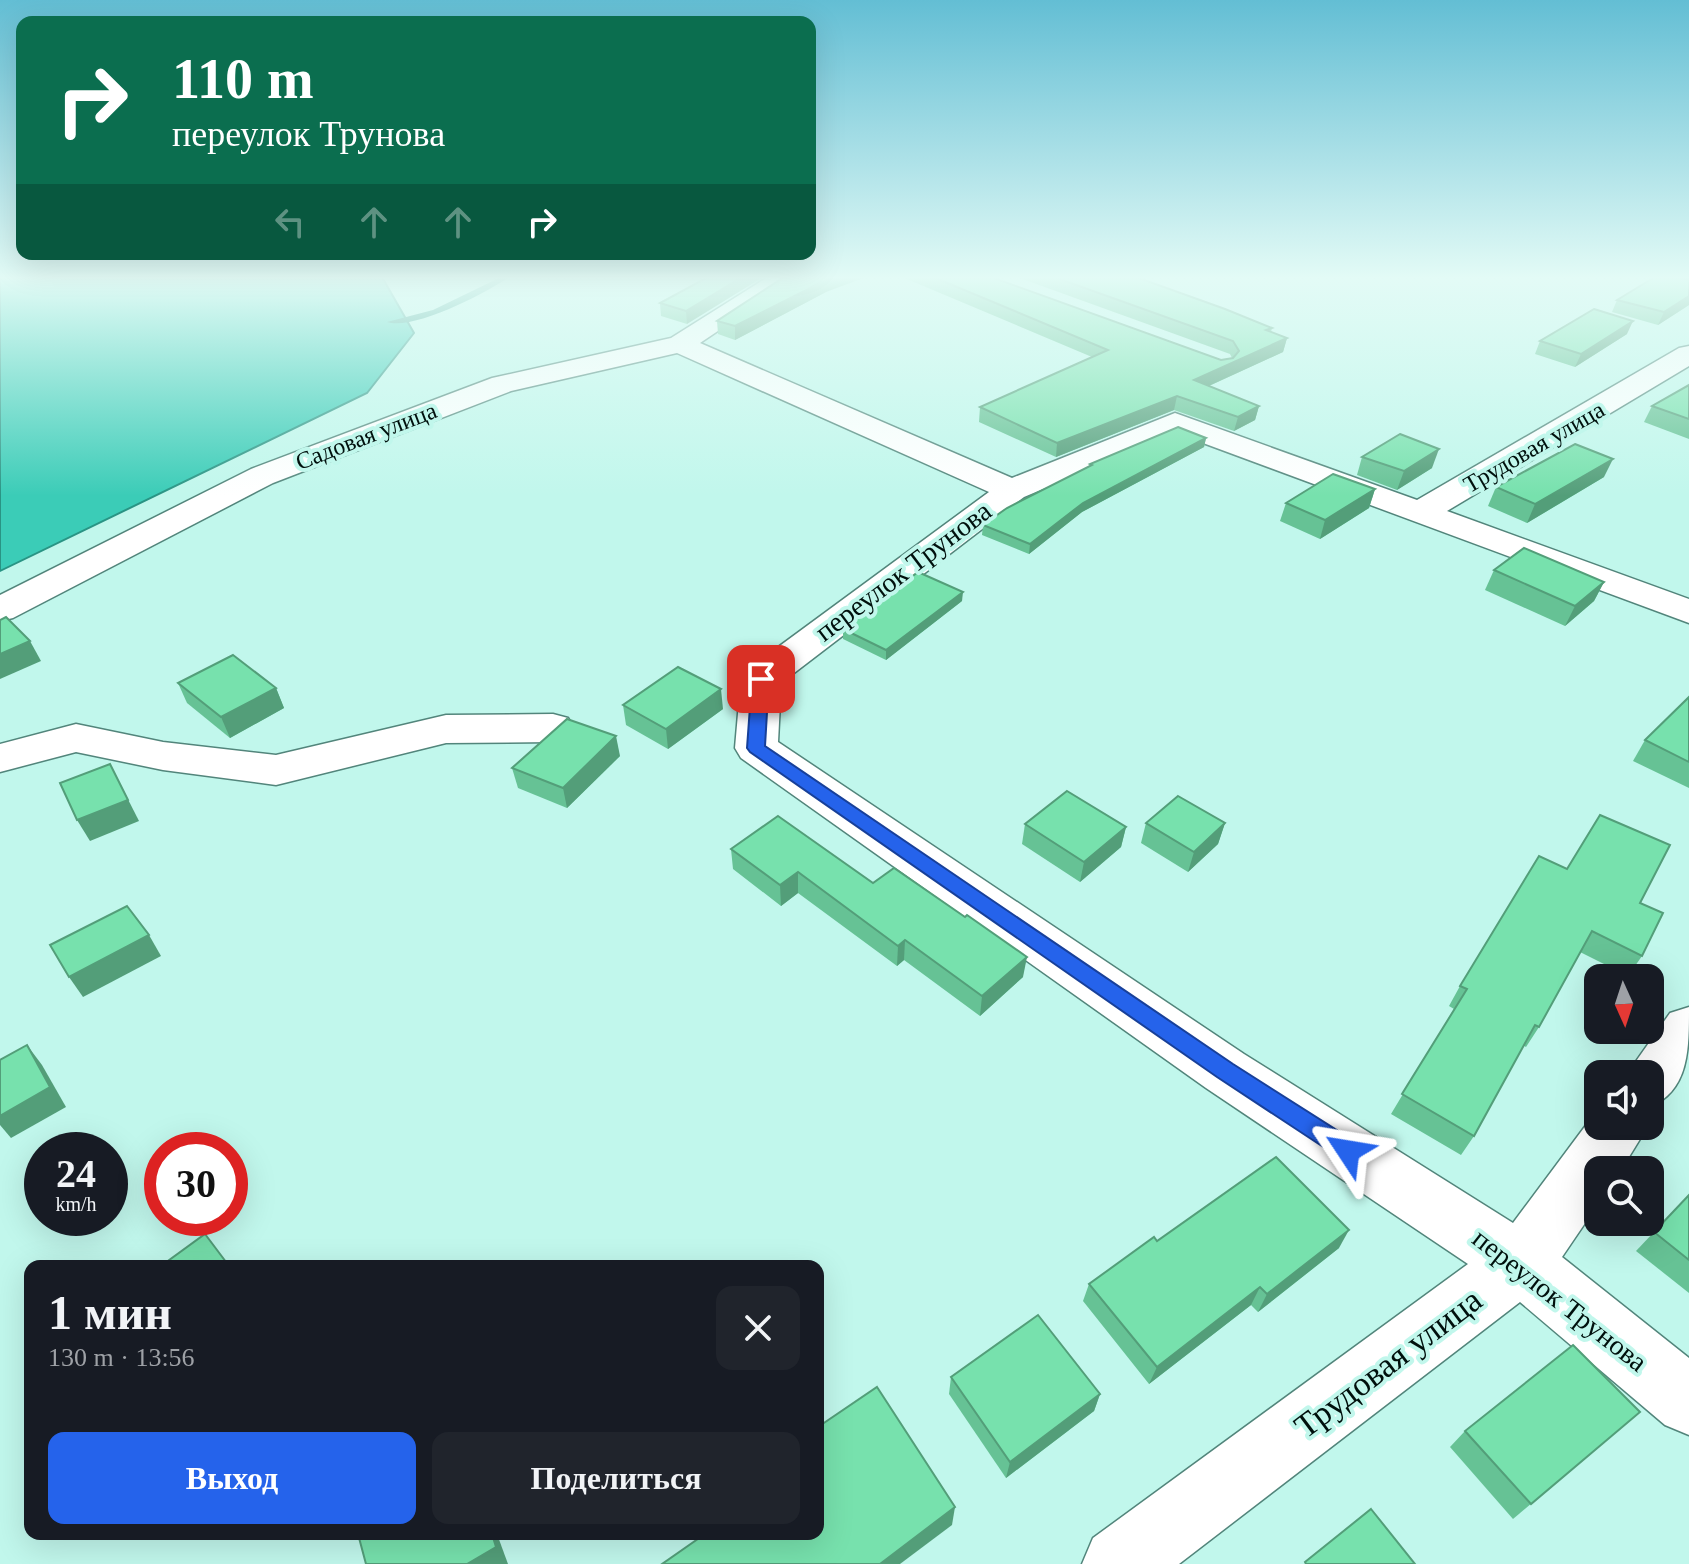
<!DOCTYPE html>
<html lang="ru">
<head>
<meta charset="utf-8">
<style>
  body { margin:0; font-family:Georgia,serif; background:#20242c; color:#f1f3f6; height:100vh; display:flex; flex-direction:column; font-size:30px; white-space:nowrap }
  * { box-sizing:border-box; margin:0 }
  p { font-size:26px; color:#9ea1a6 }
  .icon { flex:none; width:44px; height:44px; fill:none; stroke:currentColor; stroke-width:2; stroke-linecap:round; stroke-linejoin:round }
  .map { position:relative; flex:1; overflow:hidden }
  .drawer { position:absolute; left:24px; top:1260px; width:800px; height:280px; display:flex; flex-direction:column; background:#171b24; border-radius:16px; box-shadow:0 8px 32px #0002 }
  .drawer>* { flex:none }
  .hud { position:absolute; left:16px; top:16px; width:800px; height:244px; border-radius:16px; box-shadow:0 8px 32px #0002; background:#0b6e4f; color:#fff; overflow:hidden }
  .needle { width:52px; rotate:177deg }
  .tools { position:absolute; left:1584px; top:964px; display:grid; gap:16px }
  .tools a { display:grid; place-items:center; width:80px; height:80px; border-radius:16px; background:#171b24; box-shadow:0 8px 32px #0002; font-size:40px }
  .speed { position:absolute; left:24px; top:1132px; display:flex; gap:16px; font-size:40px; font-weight:700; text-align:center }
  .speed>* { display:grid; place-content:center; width:104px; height:104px; border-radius:50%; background:#171b24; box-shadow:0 8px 32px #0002; line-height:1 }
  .speed small { font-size:20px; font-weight:400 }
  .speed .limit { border:12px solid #d22; background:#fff; color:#111 }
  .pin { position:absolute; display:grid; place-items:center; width:68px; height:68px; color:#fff; margin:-34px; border-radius:16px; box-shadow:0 4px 12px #0006 }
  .me { position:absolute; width:88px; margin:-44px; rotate:303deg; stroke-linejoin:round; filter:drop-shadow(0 0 6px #0008) }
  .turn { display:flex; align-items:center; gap:28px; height:168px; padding:0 24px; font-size:36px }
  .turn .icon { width:104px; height:104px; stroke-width:2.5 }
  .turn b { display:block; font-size:56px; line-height:68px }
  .lanes { display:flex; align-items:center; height:76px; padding:0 24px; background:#0003; justify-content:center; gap:40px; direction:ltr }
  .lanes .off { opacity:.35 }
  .round { display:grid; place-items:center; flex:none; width:84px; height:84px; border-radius:16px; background:#20242c }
  .head { display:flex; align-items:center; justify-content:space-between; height:136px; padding:0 24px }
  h1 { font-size:48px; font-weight:600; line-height:60px }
  .button { display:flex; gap:16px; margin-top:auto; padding:16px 24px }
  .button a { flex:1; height:92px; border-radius:16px; background:#2563eb; color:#fff; font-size:32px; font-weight:600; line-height:92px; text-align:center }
  .button a+a { background:#20242c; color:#f1f3f6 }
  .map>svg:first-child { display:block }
  .water { fill:#3bccb7; stroke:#299484; stroke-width:2 }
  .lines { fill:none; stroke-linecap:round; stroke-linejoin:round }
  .stream { fill:#299484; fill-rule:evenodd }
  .minor-casing { stroke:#52857b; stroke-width:3 }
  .minor { fill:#fff; fill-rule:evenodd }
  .wall { fill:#66c295 }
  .shaded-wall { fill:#539e79 }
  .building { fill:#77e1ad; stroke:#539e79; stroke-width:2 }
  .route { fill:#2563eb; stroke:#184099; stroke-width:2 }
  .labels { text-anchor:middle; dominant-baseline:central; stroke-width:8; stroke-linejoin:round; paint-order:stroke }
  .far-street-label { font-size:24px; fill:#00100d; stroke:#c1f7ec }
  .street-label { font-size:28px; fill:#00100d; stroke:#c1f7ec }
  .near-street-label { font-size:34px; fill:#00100d; stroke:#c1f7ec }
</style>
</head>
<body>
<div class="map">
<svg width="1689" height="1564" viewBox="0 0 1689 1564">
  <rect width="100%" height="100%" fill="#c1f7ec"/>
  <polygon class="water" points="0,277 382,277 414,333 367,393 0,571"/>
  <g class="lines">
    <path class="stream" d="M501,277H509C487,293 412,331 387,322L433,310Z"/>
    <g class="minor-casing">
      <g id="minor">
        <polygon points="768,277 798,277 700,343 1012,478 1175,413 1417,500 1679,348 1689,346 1689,366 1447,511 1689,599 1689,623 1176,433 1024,497 781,683 778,742 1244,1054 1513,1223 1598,1109 1598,1126 1648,1126 1621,1170 1598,1170 1598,1204 1562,1257 1689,1358 1689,1435 1665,1425 1520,1302 1179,1564 1082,1564 1093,1538 1468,1264 1206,1088 741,758 735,748 741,679 747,670 989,492 677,353 511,391 273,483 13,618 0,621 0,595 251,469 492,378 671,338"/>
        <polygon points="553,714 568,718 574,728 568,738 553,742 446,743 276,785 163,770 76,752 0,772 0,744 76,724 163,742 276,755 446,715"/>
        <path d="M1689,1007C1689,1050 1689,1090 1650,1107V1074H1627L1670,1013Z"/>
      </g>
    </g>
    <use href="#minor" class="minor"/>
  </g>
  <g class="wall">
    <polygon points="708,277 687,324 661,316 660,303"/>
    <polygon points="902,277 991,277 1221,360 1232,358 1230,354 1017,277 1136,277 1272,328 1271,332 1287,338 1283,352 1209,386 1259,406 1255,420 1234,431 1174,410 1056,457 979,422 980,407 1092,357"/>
    <polygon points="1679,277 1689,277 1689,305 1658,325 1612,312 1617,300"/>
    <polygon points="826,292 735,340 718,334 717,321"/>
    <polygon points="1627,334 1575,367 1535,354 1540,341"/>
    <polygon points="1689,385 1689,439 1644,422 1652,406"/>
    <polygon points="1206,438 1204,447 1082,512 1029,554 982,535 983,525 1090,466 1090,464"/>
    <polygon points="1362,457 1432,468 1397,490 1357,475"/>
    <polygon points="1604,477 1527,523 1488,506 1496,487"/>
    <polygon points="1375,489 1369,508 1320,539 1280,521 1286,503"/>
    <polygon points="1494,570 1604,582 1594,601 1565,626 1485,590"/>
    <polygon points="962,601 886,660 843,639 843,629"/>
    <polygon points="178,683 276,688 284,708 230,738 187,703"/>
    <polygon points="1689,697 1689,788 1633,761 1645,740"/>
    <polygon points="623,705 723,709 668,749 626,725"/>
    <polygon points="620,756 567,808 518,788 512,768"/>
    <polygon points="1146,823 1225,823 1218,844 1188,872 1141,843"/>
    <polygon points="1025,824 1126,827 1121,847 1080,882 1022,844"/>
    <polygon points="731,849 873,883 1023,977 980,1016 904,960 897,966 798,893 781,906 733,869"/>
    <polygon points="1567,869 1640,903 1642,956 1628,976 1580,952 1539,1027 1526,1047 1523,1045 1474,1136 1461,1155 1391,1114 1454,1009 1449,1006 1460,986"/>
    <polygon points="1689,1195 1689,1293 1636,1251"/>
    <polygon points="1157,1241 1339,1248 1258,1312 1251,1305 1149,1384 1083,1301 1089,1284"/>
    <polygon points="951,1377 1100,1394 1094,1411 1006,1478 949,1394"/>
    <polygon points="1640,1412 1513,1519 1450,1447 1465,1431"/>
  </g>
  <g class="shaded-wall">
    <polygon points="742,277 763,277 687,324 686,311"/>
    <polygon points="832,277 866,277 826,292 735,340 735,326"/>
    <polygon points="1689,296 1689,305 1658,325 1664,312"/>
    <polygon points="1633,321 1627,334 1575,367 1581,354"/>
    <polygon points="1287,338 1283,352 1191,394 1194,380"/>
    <polygon points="1177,396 1174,410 1056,457 1057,443"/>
    <polygon points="1259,406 1255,420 1234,431 1238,417"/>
    <polygon points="1206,438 1204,447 1082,512 1029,554 1030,544 1083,503"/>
    <polygon points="1439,449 1432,468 1397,490 1404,471"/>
    <polygon points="1613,459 1604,477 1527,523 1535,504"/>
    <polygon points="1375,489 1369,508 1320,539 1325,520"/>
    <polygon points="1604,582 1594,601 1565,626 1575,606"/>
    <polygon points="963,592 962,601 886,660 886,650"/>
    <polygon points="30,641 41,661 0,679 0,654"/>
    <polygon points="276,688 284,708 230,738 221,717"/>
    <polygon points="721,689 723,709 668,749 666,729"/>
    <polygon points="616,736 620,756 567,808 563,788"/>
    <polygon points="110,764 139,821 90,841 77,820"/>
    <polygon points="1225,823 1218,844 1188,872 1194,852"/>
    <polygon points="1126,827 1121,847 1080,882 1084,862"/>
    <polygon points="798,872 798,893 781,906 780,885"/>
    <polygon points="149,935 161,956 83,997 69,977"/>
    <polygon points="905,940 904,960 897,966 898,946"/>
    <polygon points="1027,957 1023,977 980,1016 982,996"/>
    <polygon points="27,1045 42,1065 66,1107 11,1138 0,1125 0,1116"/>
    <polygon points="1349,1230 1339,1248 1258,1312 1267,1294"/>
    <polygon points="1260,1287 1251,1305 1149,1384 1157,1367"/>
    <polygon points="1100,1394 1094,1411 1006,1478 1010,1462"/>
    <polygon points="955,1507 952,1525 900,1564 880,1564"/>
    <polygon points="492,1534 497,1534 508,1564 467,1564"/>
  </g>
  <g class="building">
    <polygon points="708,277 742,277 686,311 660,303"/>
    <polygon points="784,277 832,277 735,326 717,321"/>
    <polygon points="933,277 991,277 1221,360 1233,358 1239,351 1233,341 1054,277 1136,277 1225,309 1272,328 1266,330 1287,338 1194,380 1259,406 1238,417 1177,396 1057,443 980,407 1108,350"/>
    <polygon points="1655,277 1676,277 1689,280 1689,296 1664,312 1617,300"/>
    <polygon points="1594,309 1633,321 1581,354 1540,341"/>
    <polygon points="1689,385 1689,419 1652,406"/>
    <polygon points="1178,427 1206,438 1083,503 1030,544 983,525 1007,508 1092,465 1090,464"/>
    <polygon points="1400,434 1439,449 1404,471 1362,457"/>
    <polygon points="1575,444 1613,459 1535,504 1496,487"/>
    <polygon points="1333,474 1375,489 1325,520 1286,503"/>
    <polygon points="1524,548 1604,582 1575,606 1494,570"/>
    <polygon points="918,572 963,592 886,650 843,629"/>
    <polygon points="6,617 30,641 0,654 0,620"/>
    <polygon points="233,655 276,688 221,717 178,683"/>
    <polygon points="678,667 721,689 666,729 623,705"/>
    <polygon points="1689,697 1689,762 1645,740"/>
    <polygon points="567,719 616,736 563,788 512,768"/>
    <polygon points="110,764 128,800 77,820 60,783"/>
    <polygon points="1067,791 1126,827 1084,862 1025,824"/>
    <polygon points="1178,796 1225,823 1194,852 1146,823"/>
    <polygon points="1600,815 1670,845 1640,903 1663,913 1642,956 1592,931 1539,1027 1535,1025 1474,1136 1402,1094 1467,989 1460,986 1539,856 1567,869"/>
    <polygon points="778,816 873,883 894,868 965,917 967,915 1027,957 982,996 905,940 898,946 798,872 780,885 731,849"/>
    <polygon points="127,906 149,935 69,977 50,945"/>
    <polygon points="27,1045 50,1087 0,1116 0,1060"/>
    <polygon points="1276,1157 1349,1230 1267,1294 1260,1287 1157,1367 1089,1284 1154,1237 1157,1241"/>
    <polygon points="1689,1195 1689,1260 1654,1232"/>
    <polygon points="205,1234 229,1266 161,1266"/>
    <polygon points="1038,1315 1100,1394 1010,1462 951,1377"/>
    <polygon points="1573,1345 1640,1412 1531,1504 1465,1431"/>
    <polygon points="877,1387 955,1507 880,1564 662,1564 705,1534 818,1534 818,1427"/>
    <polygon points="1371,1509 1415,1564 1306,1564 1305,1562"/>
    <polygon points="358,1534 492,1534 496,1547 467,1564 366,1564"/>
  </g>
  <linearGradient id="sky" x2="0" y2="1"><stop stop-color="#63bed4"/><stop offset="0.56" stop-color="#e3fbf6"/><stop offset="1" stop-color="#e3fbf6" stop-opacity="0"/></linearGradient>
  <rect width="1689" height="496" fill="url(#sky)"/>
  <polygon class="route" points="761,673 769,679 765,746 1233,1064 1357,1143 1360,1151 1357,1158 1348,1162 1340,1158 1217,1077 750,752 747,748 752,679"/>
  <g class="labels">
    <g class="far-street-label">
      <text transform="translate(366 436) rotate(-21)">Садовая улица</text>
      <text transform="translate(1534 447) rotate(-30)">Трудовая улица</text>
    </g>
    <g class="street-label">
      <text transform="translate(903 571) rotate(-37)">переулок Трунова</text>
      <text transform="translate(1560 1300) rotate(38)">переулок Трунова</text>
    </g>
    <g class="near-street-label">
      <text transform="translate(1388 1363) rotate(-37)">Трудовая улица</text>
    </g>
  </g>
</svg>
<div class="tools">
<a><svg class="needle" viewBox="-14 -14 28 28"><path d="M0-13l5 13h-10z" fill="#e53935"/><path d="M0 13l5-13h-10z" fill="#9ea1a6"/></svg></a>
<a><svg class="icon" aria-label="sound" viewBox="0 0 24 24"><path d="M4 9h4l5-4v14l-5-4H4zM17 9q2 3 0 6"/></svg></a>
<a><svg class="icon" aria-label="search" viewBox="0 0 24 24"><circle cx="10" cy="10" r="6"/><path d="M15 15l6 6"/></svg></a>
</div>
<div class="speed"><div>24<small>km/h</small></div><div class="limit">30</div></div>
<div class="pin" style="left:761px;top:679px;background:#d93025"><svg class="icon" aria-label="arrive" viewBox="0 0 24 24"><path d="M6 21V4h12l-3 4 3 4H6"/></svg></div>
<svg class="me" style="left:1348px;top:1151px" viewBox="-20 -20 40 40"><path d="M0-17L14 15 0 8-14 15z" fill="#2563eb" stroke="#fff" stroke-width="4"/></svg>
<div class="hud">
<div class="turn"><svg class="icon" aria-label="right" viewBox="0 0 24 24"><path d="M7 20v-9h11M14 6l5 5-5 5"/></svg><div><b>110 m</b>переулок Трунова</div></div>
<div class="lanes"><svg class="icon off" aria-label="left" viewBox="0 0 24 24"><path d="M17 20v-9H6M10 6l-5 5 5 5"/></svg><svg class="icon off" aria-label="ahead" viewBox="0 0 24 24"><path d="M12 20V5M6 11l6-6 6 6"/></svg><svg class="icon off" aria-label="ahead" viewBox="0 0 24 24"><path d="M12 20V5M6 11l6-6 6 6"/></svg><svg class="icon" aria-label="right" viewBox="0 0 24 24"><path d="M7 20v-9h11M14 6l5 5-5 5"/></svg></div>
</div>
<section class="drawer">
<div class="head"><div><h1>1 мин</h1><p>130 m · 13:56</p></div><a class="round"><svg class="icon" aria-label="close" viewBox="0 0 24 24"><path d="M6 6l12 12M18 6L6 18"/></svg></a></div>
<div class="button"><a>Выход</a><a>Поделиться</a></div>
</section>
</div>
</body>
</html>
